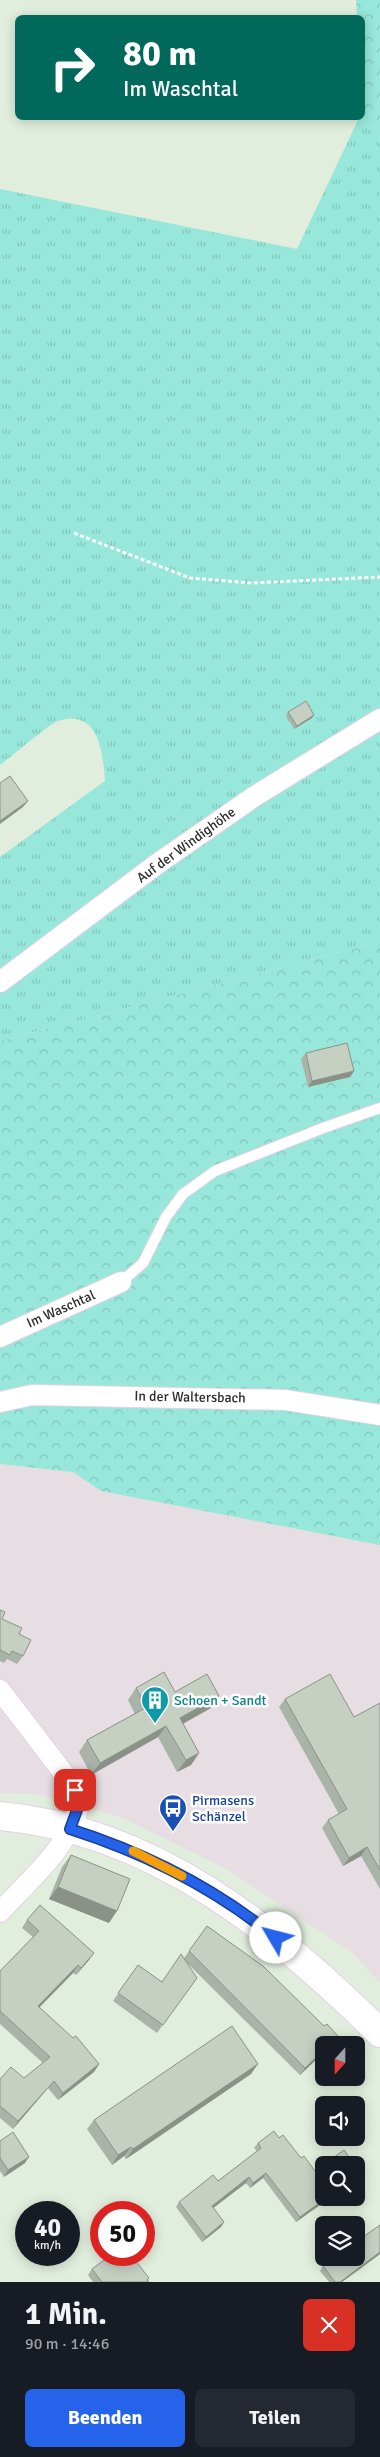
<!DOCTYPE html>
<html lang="de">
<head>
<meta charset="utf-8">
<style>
  body { margin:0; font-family:Signika,sans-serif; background:#242831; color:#f1f3f6; height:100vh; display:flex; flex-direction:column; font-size:19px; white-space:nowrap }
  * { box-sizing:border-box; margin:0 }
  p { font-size:16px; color:#9ea1a6 }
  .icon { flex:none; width:28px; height:28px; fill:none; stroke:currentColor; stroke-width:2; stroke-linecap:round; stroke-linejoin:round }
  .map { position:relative; height:2282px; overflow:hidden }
  .panel { display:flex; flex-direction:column; background:#171b24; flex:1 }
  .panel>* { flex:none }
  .hud { position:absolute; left:15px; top:15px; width:350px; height:105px; border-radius:8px; box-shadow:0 2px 12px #0003; background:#00695c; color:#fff; overflow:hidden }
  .needle { width:32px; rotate:201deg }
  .tools { position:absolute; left:315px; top:2036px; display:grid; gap:10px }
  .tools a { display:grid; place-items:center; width:50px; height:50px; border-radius:8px; background:#171b24; box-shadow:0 2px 12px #0003; font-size:25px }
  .speed { position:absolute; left:15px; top:2201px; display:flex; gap:10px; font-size:25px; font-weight:700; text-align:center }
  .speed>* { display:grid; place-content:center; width:65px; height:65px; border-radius:50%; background:#171b24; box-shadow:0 2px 12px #0003; line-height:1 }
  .speed small { font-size:12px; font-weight:400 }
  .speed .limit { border:8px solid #d22; background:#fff; color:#111 }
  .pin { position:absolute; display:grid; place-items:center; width:42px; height:42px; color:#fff; margin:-21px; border-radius:10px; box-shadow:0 2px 8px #0006 }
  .me { position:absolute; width:55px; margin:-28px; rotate:307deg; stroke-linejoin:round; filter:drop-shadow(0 0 4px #0008) }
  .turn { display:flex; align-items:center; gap:18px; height:105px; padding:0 25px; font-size:22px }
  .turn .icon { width:65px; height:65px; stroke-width:2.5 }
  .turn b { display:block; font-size:35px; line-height:42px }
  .round { display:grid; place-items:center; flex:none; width:52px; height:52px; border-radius:8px; background:#242831 }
  .summary { display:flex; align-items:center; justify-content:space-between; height:85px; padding:0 25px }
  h1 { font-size:30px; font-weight:700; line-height:38px }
  .action { display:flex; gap:10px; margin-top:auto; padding:10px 25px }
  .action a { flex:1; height:58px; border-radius:8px; background:#2563eb; color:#fff; font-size:20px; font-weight:700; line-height:58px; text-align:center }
  .action a+a { background:#242831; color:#f1f3f6 }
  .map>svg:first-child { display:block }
  .industrial { fill:#e6dee2 }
  .grass { fill:url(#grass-tufts) }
  .forest { fill:url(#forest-crowns) }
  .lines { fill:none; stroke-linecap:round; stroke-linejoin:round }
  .lane-casing { stroke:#e5d2e5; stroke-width:12 }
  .street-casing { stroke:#e5d2e5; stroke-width:22 }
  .secondary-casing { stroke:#e5d2e5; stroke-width:30 }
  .path { stroke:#fff; stroke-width:3; stroke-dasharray:4 2.5; stroke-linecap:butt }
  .lane { stroke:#fff; stroke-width:10 }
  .street { stroke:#fff; stroke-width:20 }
  .secondary { stroke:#fff; stroke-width:28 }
  .wall { fill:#a9b3a8 }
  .shaded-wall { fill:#8a9288 }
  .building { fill:#c5d0c3; stroke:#8a9288 }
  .route-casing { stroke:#184099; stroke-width:12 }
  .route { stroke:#2563eb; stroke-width:9 }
  .slow { stroke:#f59e0b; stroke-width:9 }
  .labels { text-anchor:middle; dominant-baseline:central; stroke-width:5; stroke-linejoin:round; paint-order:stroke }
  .street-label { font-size:14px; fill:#2b2b2b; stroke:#fff }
  .culture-label { font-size:14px; fill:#0d838f; stroke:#fff; text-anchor:start }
  .transit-label { font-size:14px; fill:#164399; stroke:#fff; text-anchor:start }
</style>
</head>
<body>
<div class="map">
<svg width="380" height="2282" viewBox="0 0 380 2282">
  <defs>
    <pattern id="grass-tufts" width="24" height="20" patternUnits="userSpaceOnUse" patternTransform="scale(1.25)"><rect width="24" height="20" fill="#97e7da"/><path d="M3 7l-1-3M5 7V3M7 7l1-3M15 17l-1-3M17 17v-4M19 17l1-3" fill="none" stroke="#82c6bb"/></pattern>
    <pattern id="forest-crowns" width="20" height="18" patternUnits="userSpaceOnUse" patternTransform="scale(1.25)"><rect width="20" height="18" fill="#97e7da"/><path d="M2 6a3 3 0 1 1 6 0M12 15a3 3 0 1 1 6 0" fill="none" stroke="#82c6bb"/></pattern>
  </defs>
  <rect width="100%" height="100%" fill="#e1eedd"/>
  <polygon class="industrial" points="0,1464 73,1472 101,1491 380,1545 380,1983 353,1953 226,1869 121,1817 35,1794 0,1793"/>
  <path class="grass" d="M358,120L380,132V942L0,1041V857L105,781C103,753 99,708 58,721C49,724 11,757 0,765V189L297,249Z"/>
  <g class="forest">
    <polygon points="356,0 380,0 380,132 358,120 358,118 362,118 362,18 357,17"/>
    <polygon points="380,942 380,1545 101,1491 73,1472 0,1464 0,1041"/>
  </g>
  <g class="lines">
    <g class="lane-casing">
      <polyline id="lane" points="121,1282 143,1263 166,1217 183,1194 215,1171 323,1128 380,1108"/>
    </g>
    <g class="street-casing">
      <g id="street">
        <polyline points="0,982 157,864 255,796 380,719"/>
        <polyline points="0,1337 121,1282"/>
        <polyline points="0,1402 32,1395 286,1400 380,1415"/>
        <path d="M0,1690L65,1775L80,1802C71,1846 29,1880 0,1912"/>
      </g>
    </g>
    <g class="secondary-casing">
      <path id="secondary" d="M0,1816C153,1830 275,1929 380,2033"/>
    </g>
    <polyline class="path" points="74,533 190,578 252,583 380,577"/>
    <use href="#lane" class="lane"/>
    <use href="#street" class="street"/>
    <use href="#secondary" class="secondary"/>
  </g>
  <g class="wall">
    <polygon points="288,712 312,718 294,729 286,715"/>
    <polygon points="306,1053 354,1071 350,1077 308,1087 301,1059"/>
    <polygon points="0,1610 2,1619 19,1634 23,1656 17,1664 7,1659 4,1663 0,1661"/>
    <polygon points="136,1688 219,1696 211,1708 183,1723 199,1753 191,1765 177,1772 158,1737 91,1775 79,1752 87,1740 135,1714 128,1700"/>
    <polygon points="285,1699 354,1717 380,1703 380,1889 361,1856 343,1866 322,1828 328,1820 339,1814 279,1707"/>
    <polygon points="71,1855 109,1923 49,1899 62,1867"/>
    <polygon points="27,1920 94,1953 89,1960 76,1975 73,1973 39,2007 99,2064 94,2072 58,2100 48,2088 13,2129 0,2118 0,2079 24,2078 43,2063 0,2024 0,1971 33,1937 22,1928"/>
    <polygon points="207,1926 324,2026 338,2036 333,2043 324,2045 324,2052 300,2075 185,1961 197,1978 157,2033 113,2001 138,1965 162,1982 184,1958"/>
    <polygon points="251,2074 126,2159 124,2156 112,2165 87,2129 94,2120"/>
    <polygon points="0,2141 25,2163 4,2177 0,2171"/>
    <polygon points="258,2143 324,2198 330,2198 296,2222 263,2178 250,2188 246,2183 213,2208 224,2222 221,2227 202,2242 176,2207 179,2202 218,2181 257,2151 254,2148"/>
    <polygon points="380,2225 380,2254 342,2282 329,2282 320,2271 323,2266"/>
    <polygon points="114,2264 148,2280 149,2282 93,2282 88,2275 92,2269"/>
  </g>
  <g class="shaded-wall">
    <polygon points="314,715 312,718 294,729 297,726"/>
    <polygon points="28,801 23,807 0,824 0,821"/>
    <polygon points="354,1071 350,1077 308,1087 312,1081"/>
    <polygon points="219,1696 211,1708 172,1730 180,1718"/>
    <polygon points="166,1726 158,1737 91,1775 100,1763"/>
    <polygon points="199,1753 191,1765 177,1772 186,1760"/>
    <polygon points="367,1847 361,1856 343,1866 349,1858"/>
    <polygon points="58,1887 117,1911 109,1923 49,1899"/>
    <polygon points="94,1953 89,1960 76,1975 81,1968"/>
    <polygon points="78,1965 73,1973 33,2014 38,2006"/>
    <polygon points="338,2036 333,2043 331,2045 329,2045"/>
    <polygon points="324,2050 324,2052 300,2075 305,2068"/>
    <polygon points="99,2064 94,2072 58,2100 63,2093"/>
    <polygon points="258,2064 251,2074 126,2159 133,2149"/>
    <polygon points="54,2081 48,2088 13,2129 18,2121"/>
    <polygon points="131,2147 124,2156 112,2165 118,2155"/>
    <polygon points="29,2157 25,2163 4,2177 8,2170"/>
    <polygon points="266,2173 263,2178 250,2188 253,2183"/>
    <polygon points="249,2177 246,2183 208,2212 212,2206"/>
    <polygon points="326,2198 330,2198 296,2222 300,2217"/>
    <polygon points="224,2222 221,2227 202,2242 206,2237"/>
    <polygon points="380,2252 380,2254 342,2282 340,2282"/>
  </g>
  <g class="building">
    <polygon points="306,701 314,715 297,726 288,712"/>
    <polygon points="10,776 28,801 0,821 0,783"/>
    <polygon points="347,1043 354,1071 312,1081 306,1053"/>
    <polygon points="0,1610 5,1612 2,1619 22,1628 19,1634 31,1640 23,1656 12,1651 10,1655 0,1650"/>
    <polygon points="164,1672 175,1692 207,1674 219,1696 180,1718 199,1753 186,1760 166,1726 100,1763 87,1740 147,1707 136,1688"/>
    <polygon points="330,1674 354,1717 380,1703 380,1870 367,1847 349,1858 328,1820 347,1809 285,1699"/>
    <polygon points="71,1855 130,1879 117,1911 58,1887"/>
    <polygon points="40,1905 94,1953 81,1968 78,1965 38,2006 73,2038 76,2036 99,2064 63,2093 54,2081 18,2121 0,2106 0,2079 11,2067 24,2078 50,2057 0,2011 0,1971 39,1931 27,1920"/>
    <polygon points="207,1926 263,1966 324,2026 327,2024 338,2036 329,2045 324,2045 324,2050 305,2068 189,1951"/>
    <polygon points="181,1954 197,1978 163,2025 118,1993 138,1965 162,1982"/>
    <polygon points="232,2026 258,2064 133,2149 131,2147 118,2155 94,2120"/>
    <polygon points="274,2131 279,2138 283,2135 301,2158 304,2156 315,2171 344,2150 355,2165 324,2165 324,2198 326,2198 300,2217 266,2173 253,2183 249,2177 212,2206 224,2222 206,2237 179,2202 213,2175 218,2181 261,2148 258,2143"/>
    <polygon points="13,2132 29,2157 8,2170 0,2158 0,2141"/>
    <polygon points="356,2166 361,2172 356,2175"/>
    <polygon points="380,2225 380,2252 340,2282 335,2282 323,2266 335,2258 356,2258 356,2242"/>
    <polygon points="126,2255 131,2255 149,2278 147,2280 149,2282 102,2282 92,2269 108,2257 114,2264"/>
  </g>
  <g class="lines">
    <g class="route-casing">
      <path id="route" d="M75,1790L80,1802L70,1829C145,1853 215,1888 276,1938"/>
    </g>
    <use href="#route" class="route"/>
    <polyline class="slow" points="133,1851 182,1876"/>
  </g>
  <defs>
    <g id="building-pin" transform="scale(1.4375)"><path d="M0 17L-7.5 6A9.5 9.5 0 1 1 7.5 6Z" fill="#0f9aa8" stroke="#fff"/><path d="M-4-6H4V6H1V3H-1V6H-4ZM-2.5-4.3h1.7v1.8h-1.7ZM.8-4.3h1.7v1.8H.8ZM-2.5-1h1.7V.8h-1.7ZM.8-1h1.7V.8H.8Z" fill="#fff"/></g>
    <g id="bus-pin" transform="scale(1.4375)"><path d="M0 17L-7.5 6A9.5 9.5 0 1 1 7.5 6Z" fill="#1a4fb4" stroke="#fff"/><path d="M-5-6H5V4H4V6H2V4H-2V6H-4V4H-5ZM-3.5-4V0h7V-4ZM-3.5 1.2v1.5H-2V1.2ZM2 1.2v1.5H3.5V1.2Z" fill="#fff"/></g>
  </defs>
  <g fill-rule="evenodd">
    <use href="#building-pin" x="155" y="1700"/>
    <use href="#bus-pin" x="173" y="1808"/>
  </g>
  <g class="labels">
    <g class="street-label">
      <text transform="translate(186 845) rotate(-36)">Auf der Windighöhe</text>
      <text transform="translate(61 1309) rotate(-24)">Im Waschtal</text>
      <text transform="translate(190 1397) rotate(1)">In der Waltersbach</text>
    </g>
    <g class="culture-label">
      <text x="174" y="1700">Schoen + Sandt</text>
    </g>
    <g class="transit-label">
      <text x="192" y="1800">Pirmasens<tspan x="192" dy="16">Schänzel</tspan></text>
    </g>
  </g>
</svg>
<div class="tools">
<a><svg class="needle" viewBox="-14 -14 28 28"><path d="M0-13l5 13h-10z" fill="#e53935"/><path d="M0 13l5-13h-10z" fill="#9ea1a6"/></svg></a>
<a><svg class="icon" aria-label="sound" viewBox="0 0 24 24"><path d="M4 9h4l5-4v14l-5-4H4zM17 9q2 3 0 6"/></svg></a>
<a><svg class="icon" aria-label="search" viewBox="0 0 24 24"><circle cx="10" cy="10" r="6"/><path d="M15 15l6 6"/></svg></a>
<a><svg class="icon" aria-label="layers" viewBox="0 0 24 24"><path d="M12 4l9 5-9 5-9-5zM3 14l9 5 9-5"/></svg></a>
</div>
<div class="speed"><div>40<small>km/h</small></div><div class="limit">50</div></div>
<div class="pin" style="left:75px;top:1790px;background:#d93025"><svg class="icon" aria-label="arrive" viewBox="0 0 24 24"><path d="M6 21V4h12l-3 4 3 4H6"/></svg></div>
<svg class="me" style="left:276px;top:1938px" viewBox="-20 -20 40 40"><circle r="19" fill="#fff"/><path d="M0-13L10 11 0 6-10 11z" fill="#2563eb"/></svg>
<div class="hud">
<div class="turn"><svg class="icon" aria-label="right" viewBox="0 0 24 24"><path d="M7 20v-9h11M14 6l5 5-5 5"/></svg><div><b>80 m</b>Im Waschtal</div></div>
</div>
</div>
<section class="panel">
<div class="summary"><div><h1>1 Min.</h1><p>90 m · 14:46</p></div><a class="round" style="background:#d93025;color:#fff"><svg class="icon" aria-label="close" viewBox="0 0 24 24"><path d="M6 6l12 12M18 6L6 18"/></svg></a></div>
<div class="action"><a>Beenden</a><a>Teilen</a></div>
</section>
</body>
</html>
